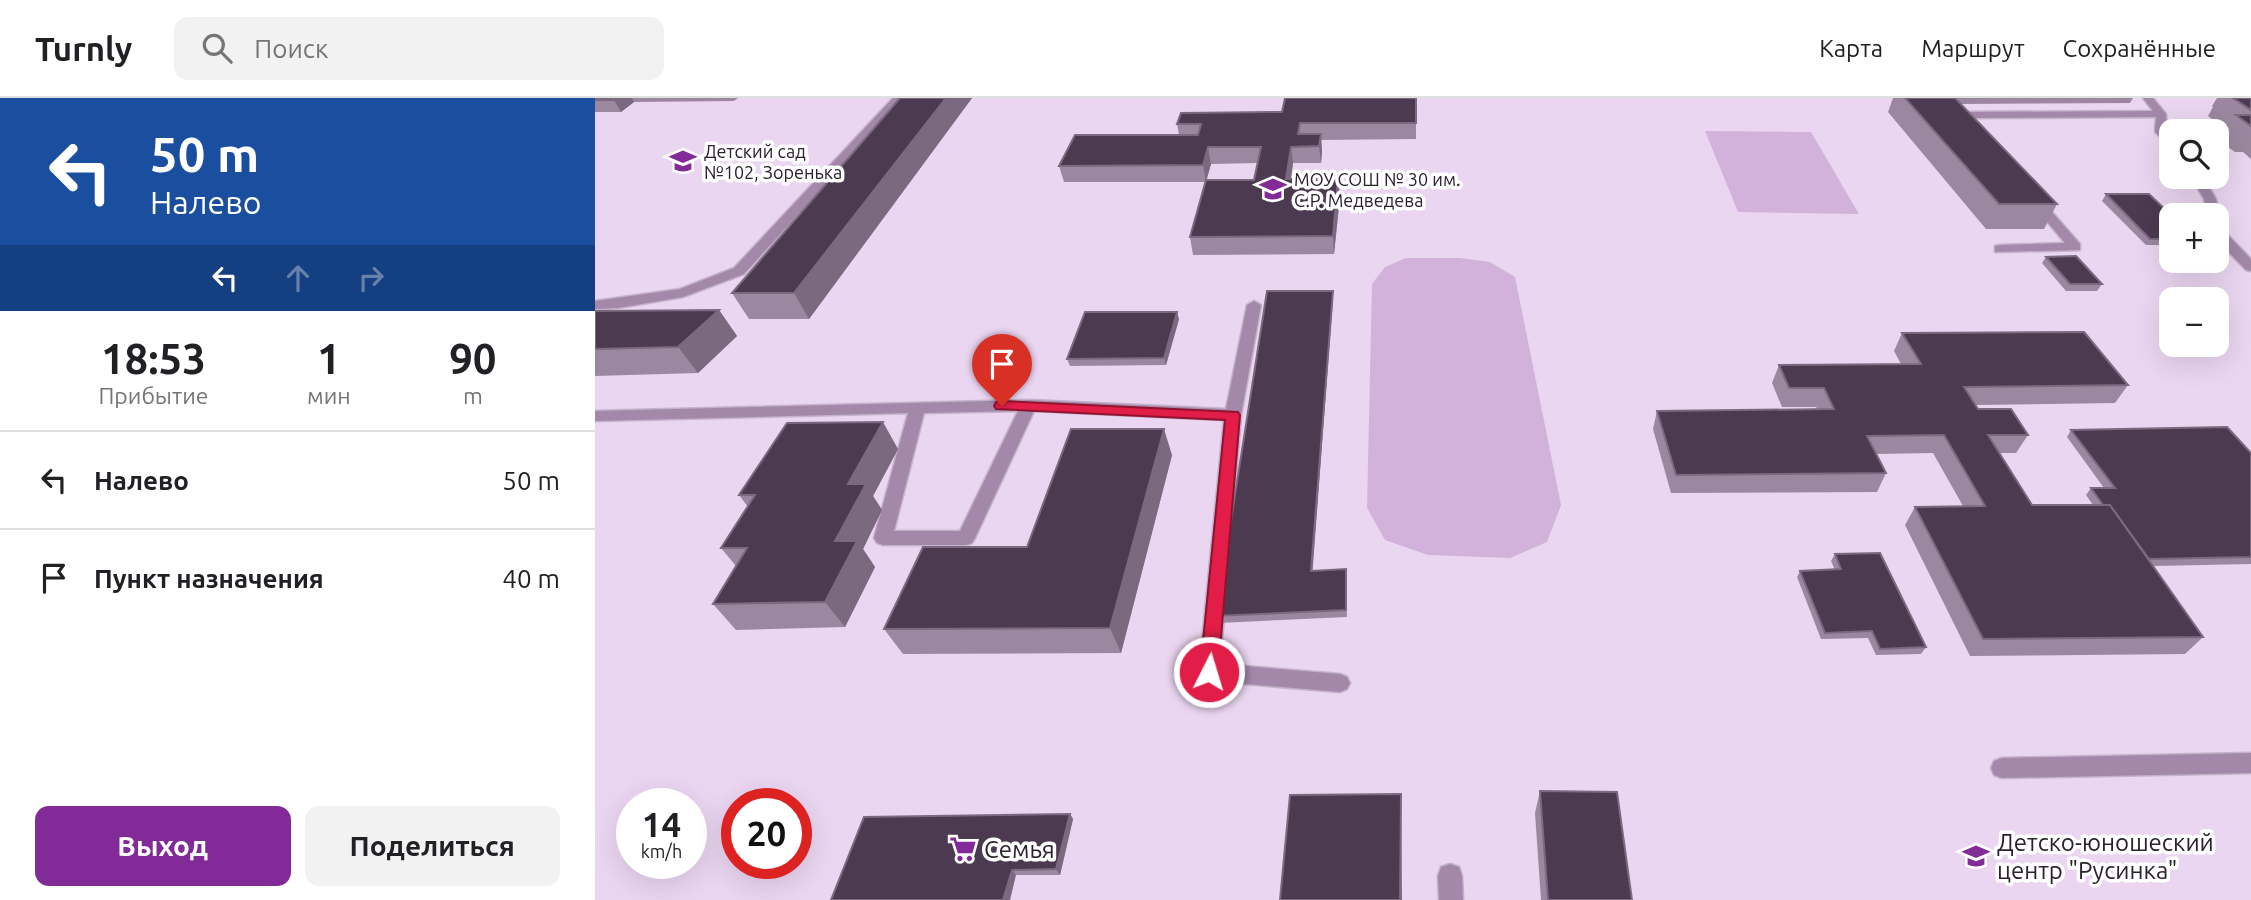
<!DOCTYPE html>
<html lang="ru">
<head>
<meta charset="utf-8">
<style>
  body { margin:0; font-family:Ubuntu,sans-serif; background:#f2f2f2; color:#202124; height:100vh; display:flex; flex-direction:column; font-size:26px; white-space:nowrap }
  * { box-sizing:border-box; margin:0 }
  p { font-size:23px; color:#757577 }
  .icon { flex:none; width:38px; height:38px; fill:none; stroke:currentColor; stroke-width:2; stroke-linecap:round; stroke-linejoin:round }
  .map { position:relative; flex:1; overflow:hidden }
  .drawer { display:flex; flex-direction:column; background:#fff; width:595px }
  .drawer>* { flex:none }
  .top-card { background:#1a4fa0; color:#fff; overflow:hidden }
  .fabs { position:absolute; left:1564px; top:21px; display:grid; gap:14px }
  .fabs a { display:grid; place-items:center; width:70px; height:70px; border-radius:14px; background:#fff; box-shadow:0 7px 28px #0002; font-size:35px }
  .speed { position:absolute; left:21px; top:690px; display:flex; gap:14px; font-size:35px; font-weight:700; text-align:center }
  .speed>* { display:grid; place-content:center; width:91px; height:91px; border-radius:50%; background:#fff; box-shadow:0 7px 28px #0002; line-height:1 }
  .speed small { font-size:18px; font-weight:400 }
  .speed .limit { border:10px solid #d22; background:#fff; color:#111 }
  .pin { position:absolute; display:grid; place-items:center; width:60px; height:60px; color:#fff; margin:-72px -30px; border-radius:50% 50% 50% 0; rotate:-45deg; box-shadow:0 0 7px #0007 }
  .pin .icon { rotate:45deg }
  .me { position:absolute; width:77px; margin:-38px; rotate:5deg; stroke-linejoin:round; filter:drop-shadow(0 0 5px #0008) }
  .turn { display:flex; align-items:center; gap:24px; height:147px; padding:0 35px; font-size:32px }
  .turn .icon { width:91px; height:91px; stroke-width:2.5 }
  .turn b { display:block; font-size:49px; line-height:60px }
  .lanes { display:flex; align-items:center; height:66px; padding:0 35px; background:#0003; justify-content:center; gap:35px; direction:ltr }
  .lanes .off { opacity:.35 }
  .eta { display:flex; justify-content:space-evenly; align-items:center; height:119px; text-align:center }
  .eta b { font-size:42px; font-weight:700; line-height:49px }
  .button { display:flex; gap:14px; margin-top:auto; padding:14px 35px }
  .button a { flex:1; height:80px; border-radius:14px; background:#822a97; color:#fff; font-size:28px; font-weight:700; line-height:80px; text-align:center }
  .button a+a { background:#f2f2f2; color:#202124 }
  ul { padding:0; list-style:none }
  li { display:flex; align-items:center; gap:21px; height:98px; padding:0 35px; border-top:2px solid #e0e0e0 }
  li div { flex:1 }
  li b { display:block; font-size:26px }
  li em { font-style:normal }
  header { display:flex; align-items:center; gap:42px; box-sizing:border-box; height:98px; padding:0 35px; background:#fff; border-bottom:2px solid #e0e0e0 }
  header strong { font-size:33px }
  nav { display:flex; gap:38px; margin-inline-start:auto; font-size:24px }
  .search { width:490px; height:63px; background:#f2f2f2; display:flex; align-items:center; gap:18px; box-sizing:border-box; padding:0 24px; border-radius:14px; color:#757577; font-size:26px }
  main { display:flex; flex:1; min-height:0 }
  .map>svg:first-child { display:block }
  .green { fill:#d2b2da }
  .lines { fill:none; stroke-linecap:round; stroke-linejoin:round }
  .service-casing { stroke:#c4b2ca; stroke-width:3 }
  .service { fill:#a388aa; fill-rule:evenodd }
  .wall { fill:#9b88a0; fill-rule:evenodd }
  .shaded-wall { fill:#7b6980 }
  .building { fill:#4b3a50; stroke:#7b6980; stroke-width:2 }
  .route { fill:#e11d48; stroke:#92132f; stroke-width:2 }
  .labels { text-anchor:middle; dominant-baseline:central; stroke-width:7; stroke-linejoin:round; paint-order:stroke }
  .far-poi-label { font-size:18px; fill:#2a222c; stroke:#fff; text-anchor:start }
  .near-poi-label { font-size:24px; fill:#2a222c; stroke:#fff; text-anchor:start }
</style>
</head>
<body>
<header>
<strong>Turnly</strong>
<div class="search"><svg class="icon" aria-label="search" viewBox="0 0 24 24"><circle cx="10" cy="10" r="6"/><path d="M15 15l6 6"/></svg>Поиск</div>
<nav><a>Карта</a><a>Маршрут</a><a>Сохранённые</a></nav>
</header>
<main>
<section class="drawer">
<div class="top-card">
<div class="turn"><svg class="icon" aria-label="left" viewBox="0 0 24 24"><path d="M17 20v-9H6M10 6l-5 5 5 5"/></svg><div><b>50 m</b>Налево</div></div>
<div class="lanes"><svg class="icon" aria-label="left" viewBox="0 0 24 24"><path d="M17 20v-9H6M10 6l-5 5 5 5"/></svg><svg class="icon off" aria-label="ahead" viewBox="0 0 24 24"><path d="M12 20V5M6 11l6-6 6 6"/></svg><svg class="icon off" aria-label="right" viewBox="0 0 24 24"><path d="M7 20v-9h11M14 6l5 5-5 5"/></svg></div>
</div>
<div class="eta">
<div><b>18:53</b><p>Прибытие</p></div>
<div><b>1</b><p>мин</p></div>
<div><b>90</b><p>m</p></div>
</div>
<ul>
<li><svg class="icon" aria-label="left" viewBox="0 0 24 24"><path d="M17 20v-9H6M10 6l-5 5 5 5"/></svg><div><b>Налево</b></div><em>50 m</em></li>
<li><svg class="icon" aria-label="arrive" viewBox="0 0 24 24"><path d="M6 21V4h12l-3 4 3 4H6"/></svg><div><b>Пункт назначения</b></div><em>40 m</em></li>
</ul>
<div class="button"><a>Выход</a><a>Поделиться</a></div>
</section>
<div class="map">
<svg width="1656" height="802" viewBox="0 0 1656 802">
  <rect width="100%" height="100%" fill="#ebd6f1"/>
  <g class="green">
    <polygon points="1110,33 1216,34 1264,116 1143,114"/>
    <polygon points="811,160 865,160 895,164 920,179 966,407 952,444 915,460 833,457 790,442 772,410 777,186 790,169"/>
  </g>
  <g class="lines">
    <g class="service-casing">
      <g id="service">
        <polygon points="298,0 309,0 149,176 88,199 23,210 0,211 0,203 85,191 139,170"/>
        <polygon points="1548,0 1558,0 1571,16 1572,34 1577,40 1577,50 1560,34 1561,19 1375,20 1380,27 1375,30 1361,17 1366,14 1558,13"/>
        <polygon points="1596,79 1608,79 1621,101 1625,117 1623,120 1613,117 1609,101"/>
        <polygon points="1439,97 1443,98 1485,146 1485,152 1400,154 1400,148 1405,147 1470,145 1433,101"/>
        <polygon points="1622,130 1627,131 1656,161 1656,173 1651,172 1622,142"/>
        <path d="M659,203L666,207L646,317L625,566L745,576L752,579L755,585L752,591L745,594L614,583L607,580L604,574L629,322L439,313L380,440L377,445L371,447H288L282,445L279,440L313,315L0,323V313L434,302L631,311L652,207ZM423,313L365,433H299L329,315Z"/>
        <polygon points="1656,655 1656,675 1407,680 1399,677 1396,670 1399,663 1407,660"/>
        <polygon points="855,766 864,769 867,778 868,802 844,802 843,778 846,769"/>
      </g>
    </g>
    <use href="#service" class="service"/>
  </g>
  <g class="wall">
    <polygon points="0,0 143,0 139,3 39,4 26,14 0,14"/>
    <polygon points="305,0 377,0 214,221 154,221 137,195"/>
    <path d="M821,0V41L726,42L727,53L726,65H698L696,81H743L745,98L739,156L598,157L595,139L611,84H469L464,68L584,37L582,26ZM662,65L659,82H611L616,66Z"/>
    <polygon points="1298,0 1538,0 1535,5 1365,6 1462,106 1449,131 1391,131 1293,14"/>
    <polygon points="1622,0 1656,0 1656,61 1648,54 1640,54 1624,43 1631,32 1613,18 1618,9 1617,8"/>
    <polygon points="1511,96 1577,118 1577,147 1551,147 1507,103"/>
    <polygon points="1451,159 1507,186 1502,193 1471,193 1447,165"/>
    <polygon points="738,193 738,200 717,473 751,471 752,519 623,525 621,518"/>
    <polygon points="124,212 142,238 103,275 0,278 0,213"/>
    <polygon points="584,221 571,267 475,268 472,261"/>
    <polygon points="1307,235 1533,287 1520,305 1380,307 1383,311 1433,337 1421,355 1404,355 1437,407 1498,407 1491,397 1496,390 1509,390 1472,339 1476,332 1656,355 1656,466 1558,468 1608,539 1590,556 1375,558 1310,427 1320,409 1368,408 1338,355 1281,356 1291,375 1282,394 1076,395 1058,331 1062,313 1223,312 1221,309 1187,309 1177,285 1184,267 1306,266 1299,253"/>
    <polygon points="303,351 278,398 287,412 268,451 280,469 250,529 141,532 118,506 141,468 126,450 153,409 144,397"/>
    <polygon points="577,357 526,555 308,556 289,531 432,449"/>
    <polygon points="1240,456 1331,549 1326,556 1281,557 1273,540 1226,541 1202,479 1205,473 1240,472 1236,463"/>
    <polygon points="945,693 1037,802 946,802 940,715"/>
    <polygon points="475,716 478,721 465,777 421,777 236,802"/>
  </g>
  <g class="shaded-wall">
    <polygon points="22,0 37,0 39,4 26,14 19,2"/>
    <polygon points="351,0 377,0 214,221 199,195"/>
    <polygon points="726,36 727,53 726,65 724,48"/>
    <polygon points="613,49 616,66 611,84 608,67"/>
    <polygon points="696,49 698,65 693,98 691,81"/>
    <polygon points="743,81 745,98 739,156 738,138"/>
    <polygon points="738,193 738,200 717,480 716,473"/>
    <polygon points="124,212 142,238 103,275 83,249"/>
    <polygon points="582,214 584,221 571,267 569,260"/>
    <polygon points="288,324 303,351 278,398 287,412 268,451 280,469 250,529 230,504 240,443 253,386"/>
    <polygon points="569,331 577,357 526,555 515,530"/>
    <polygon points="806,696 807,802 805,802"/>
    <polygon points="475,716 478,721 465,777 461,771"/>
    <polygon points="417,772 421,777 415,802 408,802"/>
  </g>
  <g class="building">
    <polygon points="0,0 22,0 19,2 0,2"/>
    <polygon points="305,0 351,0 199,195 137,195"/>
    <polygon points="690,0 821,0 821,25 705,25 703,36 726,36 724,48 696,49 691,81 743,81 738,138 595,139 611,82 659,82 666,49 613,49 608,67 464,68 480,37 603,37 606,26 582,26 586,15 687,14"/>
    <polygon points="1310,0 1360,0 1462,106 1404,106"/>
    <polygon points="1638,0 1656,0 1656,12"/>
    <polygon points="1641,17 1656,17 1656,28"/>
    <polygon points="1511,96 1554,96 1577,118 1577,141 1555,141"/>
    <polygon points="1481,158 1507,186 1475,186 1451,159"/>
    <polygon points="672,193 738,193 716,473 751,471 751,512 621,518"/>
    <polygon points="124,212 83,249 0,251 0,213"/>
    <polygon points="490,214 582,214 569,260 472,261"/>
    <polygon points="1489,234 1533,287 1369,289 1383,311 1416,311 1433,337 1393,337 1437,407 1515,407 1608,539 1388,541 1320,409 1390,408 1349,337 1272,338 1291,375 1081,377 1062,313 1239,311 1229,290 1194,290 1184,267 1326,266 1307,235"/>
    <polygon points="288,324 253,386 271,386 240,443 262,443 230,504 118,506 152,450 126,450 160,397 144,397 192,325"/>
    <polygon points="1632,329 1656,355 1656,459 1554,461 1515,407 1508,407 1496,390 1520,390 1476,332"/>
    <polygon points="476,331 569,331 515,530 289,531 328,449 432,449"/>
    <polygon points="1285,455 1331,549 1285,551 1277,533 1230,535 1205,473 1246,471 1240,456"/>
    <polygon points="945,693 1022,694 1037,802 953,802"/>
    <polygon points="806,696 805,802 685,802 695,697"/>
    <polygon points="475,716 461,771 417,772 408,802 236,802 269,719"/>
  </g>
  <polygon class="route" points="407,303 643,314 645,317 623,574 621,580 614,582 607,580 605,574 630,322 401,311 399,308 401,304"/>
  <defs>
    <g id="school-bare" transform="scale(2.1)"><path d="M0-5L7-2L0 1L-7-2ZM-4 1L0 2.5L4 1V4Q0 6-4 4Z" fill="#822a97" stroke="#fff" stroke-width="2.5" paint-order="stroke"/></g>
    <g id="supermarket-bare" transform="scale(2.1)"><path d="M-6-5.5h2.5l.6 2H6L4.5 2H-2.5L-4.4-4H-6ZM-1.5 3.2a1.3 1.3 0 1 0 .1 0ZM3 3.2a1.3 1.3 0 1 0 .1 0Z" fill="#822a97" stroke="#fff" stroke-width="2.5" paint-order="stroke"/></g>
  </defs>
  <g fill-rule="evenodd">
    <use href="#school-bare" x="88" y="63"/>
    <use href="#school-bare" x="678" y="91"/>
    <use href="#supermarket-bare" x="368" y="751"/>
    <use href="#school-bare" x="1381" y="758"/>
  </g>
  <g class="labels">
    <g class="far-poi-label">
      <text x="109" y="53">Детский сад<tspan x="109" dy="21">№102, Зоренька</tspan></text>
      <text x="699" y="81">МОУ СОШ № 30 им.<tspan x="699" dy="21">С.Р. Медведева</tspan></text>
    </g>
    <g class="near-poi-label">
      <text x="1402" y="744">Детско-юношеский<tspan x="1402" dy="28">центр "Русинка"</tspan></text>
      <text x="389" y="751">Семья</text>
    </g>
  </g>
</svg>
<div class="fabs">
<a><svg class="icon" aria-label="search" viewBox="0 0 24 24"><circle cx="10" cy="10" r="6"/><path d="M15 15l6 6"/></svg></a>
<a>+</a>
<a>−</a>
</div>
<div class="speed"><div>14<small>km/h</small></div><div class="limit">20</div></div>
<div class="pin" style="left:407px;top:308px;background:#d93025"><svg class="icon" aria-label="arrive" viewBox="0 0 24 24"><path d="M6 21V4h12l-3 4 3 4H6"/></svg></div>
<svg class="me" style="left:614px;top:574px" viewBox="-20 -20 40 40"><circle r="17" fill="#e11d48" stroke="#fff" stroke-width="3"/><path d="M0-11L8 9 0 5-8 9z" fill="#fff"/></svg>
</div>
</main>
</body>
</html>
